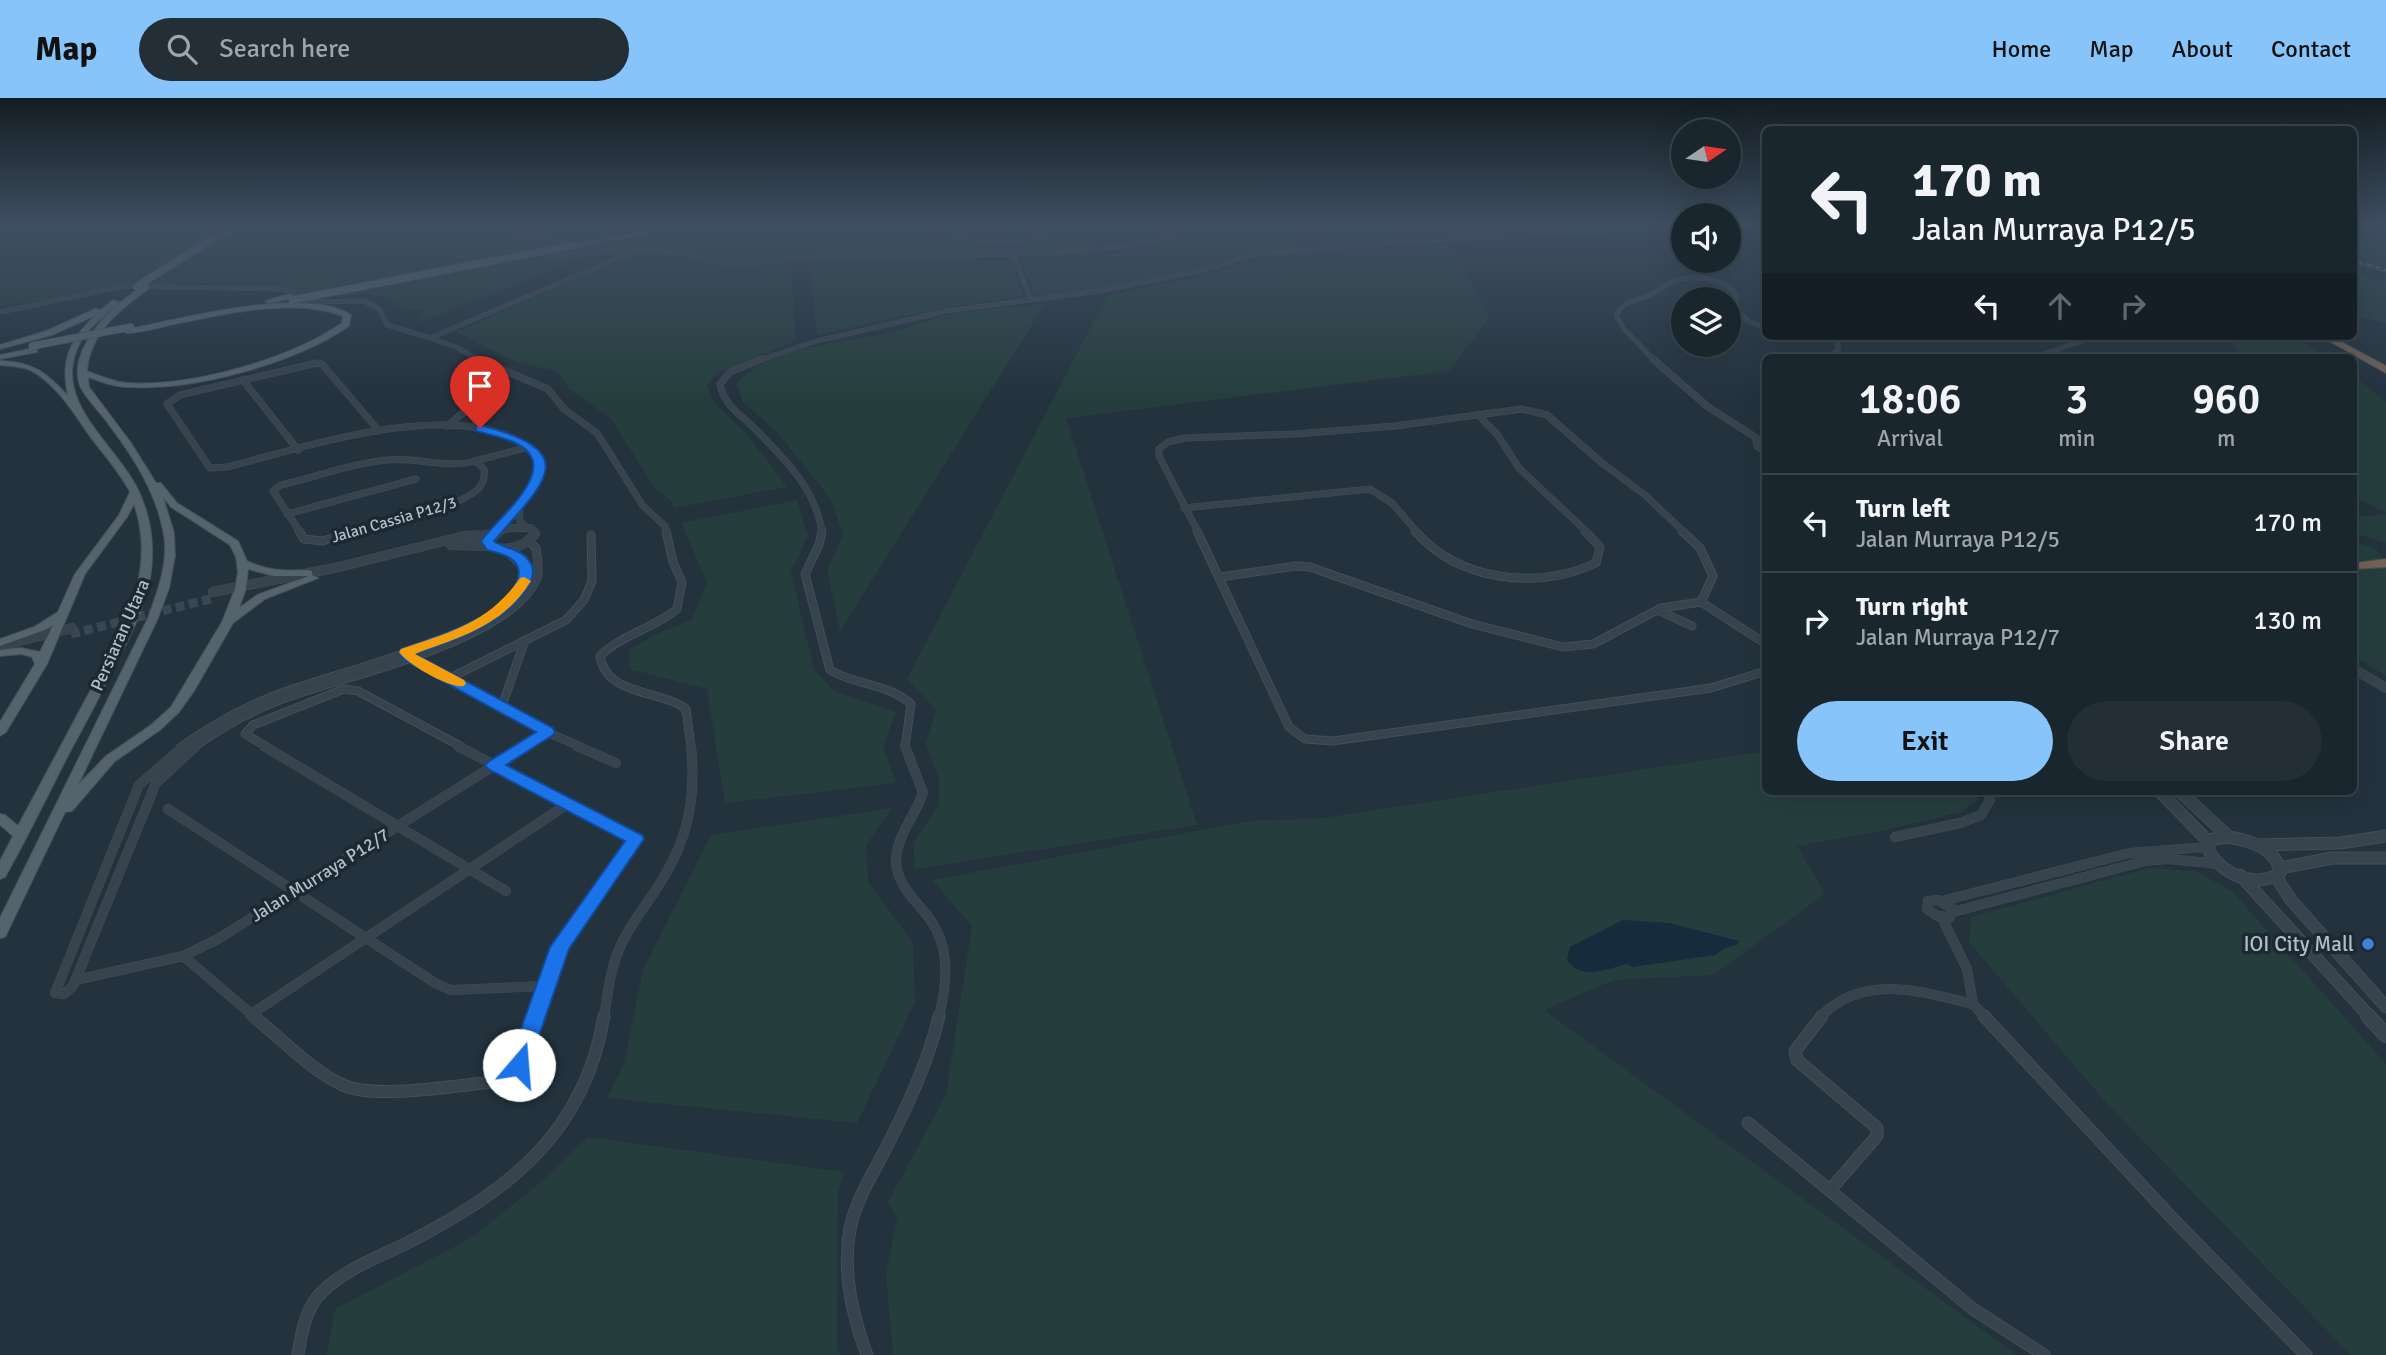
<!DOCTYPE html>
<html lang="en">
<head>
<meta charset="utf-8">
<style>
  body { margin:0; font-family:Signika,sans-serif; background:#232e36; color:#f1f3f6; height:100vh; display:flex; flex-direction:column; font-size:26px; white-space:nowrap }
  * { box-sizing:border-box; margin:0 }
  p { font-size:23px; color:#9fa5aa }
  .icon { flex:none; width:38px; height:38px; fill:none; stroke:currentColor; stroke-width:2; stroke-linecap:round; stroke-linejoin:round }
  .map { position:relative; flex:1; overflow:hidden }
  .side { position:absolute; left:1762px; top:256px; width:595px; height:441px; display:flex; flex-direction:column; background:#1a262e; border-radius:10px; box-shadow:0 7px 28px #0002,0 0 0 2px #38434a }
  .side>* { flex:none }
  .hud { position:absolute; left:1762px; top:28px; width:595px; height:214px; border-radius:10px; box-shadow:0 7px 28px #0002,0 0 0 2px #38434a; background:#1a262e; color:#f1f3f6; overflow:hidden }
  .needle { width:46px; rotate:77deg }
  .buttons { position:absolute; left:1671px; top:21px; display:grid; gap:14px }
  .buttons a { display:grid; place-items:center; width:70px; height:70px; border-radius:50%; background:#1a262e; box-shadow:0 7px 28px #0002,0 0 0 2px #38434a; font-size:35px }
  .pin { position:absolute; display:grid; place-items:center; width:60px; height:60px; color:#fff; margin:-72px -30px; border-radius:50% 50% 50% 0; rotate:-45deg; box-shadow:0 0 7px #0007 }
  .pin .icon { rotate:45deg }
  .me { position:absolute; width:77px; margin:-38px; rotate:18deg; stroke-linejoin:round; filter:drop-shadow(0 0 5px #0008) }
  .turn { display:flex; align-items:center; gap:24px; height:147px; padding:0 35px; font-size:32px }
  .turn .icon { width:91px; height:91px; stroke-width:2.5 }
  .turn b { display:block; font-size:49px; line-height:60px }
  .lanes { display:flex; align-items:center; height:66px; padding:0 35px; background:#0003; justify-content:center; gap:35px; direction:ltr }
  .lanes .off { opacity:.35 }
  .eta { display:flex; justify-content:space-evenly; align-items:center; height:119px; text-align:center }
  .eta b { font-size:42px; font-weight:600; line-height:49px }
  .action { display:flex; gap:14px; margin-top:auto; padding:14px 35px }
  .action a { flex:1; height:80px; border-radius:42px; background:#87c4f9; color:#111; font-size:28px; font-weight:600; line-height:80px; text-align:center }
  .action a+a { background:#232e36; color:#f1f3f6 }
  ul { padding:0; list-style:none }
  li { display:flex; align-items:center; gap:21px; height:98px; padding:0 35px; border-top:2px solid #38434a }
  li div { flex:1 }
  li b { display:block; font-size:26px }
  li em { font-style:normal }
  header { display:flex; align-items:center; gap:42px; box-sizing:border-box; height:98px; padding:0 35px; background:#87c4f9; color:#111 }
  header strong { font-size:33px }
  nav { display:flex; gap:38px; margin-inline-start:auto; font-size:24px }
  .search { width:490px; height:63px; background:#232e36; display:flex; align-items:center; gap:18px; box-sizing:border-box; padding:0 24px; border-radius:38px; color:#9fa5aa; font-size:26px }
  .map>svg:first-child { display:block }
  .green { fill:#253e3d }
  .water { fill:#162b3b }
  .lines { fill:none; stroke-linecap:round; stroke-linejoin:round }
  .tertiary-tunnel { stroke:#394752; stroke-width:9; stroke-dasharray:9 4.5; stroke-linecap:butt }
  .minor-far4-casing { stroke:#434f59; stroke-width:5 }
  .minor-far3-casing { stroke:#434f59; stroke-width:7 }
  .minor-far2-casing { stroke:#434f59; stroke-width:9 }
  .minor-far1-casing { stroke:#434f59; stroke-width:10 }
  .minor-casing { stroke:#434f59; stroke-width:13 }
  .tertiary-far3-casing { stroke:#434f59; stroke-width:8 }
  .tertiary-far2-casing { stroke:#434f59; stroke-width:10 }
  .tertiary-far1-casing { stroke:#434f59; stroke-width:13 }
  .tertiary-casing { stroke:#434f59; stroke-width:16 }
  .primary-casing { stroke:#434f59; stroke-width:2 }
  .motorway-casing { stroke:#424e58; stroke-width:2 }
  .minor-far4 { stroke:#37434d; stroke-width:4.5 }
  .minor-far3 { stroke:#37434d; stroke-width:6 }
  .minor-far2 { stroke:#37434d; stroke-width:7 }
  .minor-far1 { stroke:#37434d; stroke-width:9 }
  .minor { stroke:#37434d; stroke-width:11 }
  .tertiary-far3 { stroke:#37434d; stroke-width:7 }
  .tertiary-far2 { stroke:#37434d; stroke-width:9 }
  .tertiary-far1 { stroke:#37434d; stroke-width:11 }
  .tertiary { stroke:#37434d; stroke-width:14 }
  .primary { fill:#55636d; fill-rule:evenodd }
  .motorway { fill:#736254; fill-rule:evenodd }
  .rail-casing { stroke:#596874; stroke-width:3.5 }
  .rail { stroke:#1c2832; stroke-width:2; stroke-dasharray:4.5; stroke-linecap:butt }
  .primary-bridge-casing { stroke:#434f59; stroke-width:8; stroke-linecap:butt }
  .primary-bridge { stroke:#55636d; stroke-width:7 }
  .route { fill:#1a73e8; stroke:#114b97; stroke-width:2 }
  .slow { fill:#f59e0b }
  .shop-dot { fill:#3f7fe0; stroke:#1c2832; stroke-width:2.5 }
  .labels { text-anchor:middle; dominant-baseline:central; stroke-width:7; stroke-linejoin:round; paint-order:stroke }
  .far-street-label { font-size:16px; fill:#b3bec8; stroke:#1c2832 }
  .street-label { font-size:18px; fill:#b3bec8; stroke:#1c2832 }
  .near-poi-label { font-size:21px; fill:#b3bec8; stroke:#1c2832; text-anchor:end }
</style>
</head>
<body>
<header>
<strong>Map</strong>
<div class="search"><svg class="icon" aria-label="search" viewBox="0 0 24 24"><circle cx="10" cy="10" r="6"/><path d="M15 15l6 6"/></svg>Search here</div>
<nav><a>Home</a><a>Map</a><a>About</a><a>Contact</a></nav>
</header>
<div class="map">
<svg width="2386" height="1257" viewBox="0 0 2386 1257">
  <rect width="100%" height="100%" fill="#23323d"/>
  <g class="green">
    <polygon points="0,126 1097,126 1090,155 959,161 1011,163 1023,198 942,210 817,237 809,163 791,166 796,243 719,274 707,287 714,305 746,335 787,389 674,410 671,403 654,389 611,321 569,291 557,273 516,264 456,234 635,156 585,159 422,224 419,219 425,212 404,212 387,199 361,196 331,199 245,187 177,185 117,187 71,198 0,208"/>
    <polygon points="1140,126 1215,126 1201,131 1129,147"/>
    <polygon points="1241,126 1257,126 1306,149 1242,155 1208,168 1098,191 1034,198 1022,162 1118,155 1200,138"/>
    <polygon points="1277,126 1532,126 1540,133 1326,147"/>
    <polygon points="2354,126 2386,126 2386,169 2354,159"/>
    <polygon points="1449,147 1490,219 1449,273 1066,320 1197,727 915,771 913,745 938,708 940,684 926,646 936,612 907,581 1107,198 1215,175 1257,160"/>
    <polygon points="2354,175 2386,183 2386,225 2354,218"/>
    <path d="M1045,206L840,533L827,473L843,437L831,401L777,334L743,304L736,286C776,243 849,246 902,232C914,228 926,222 938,219C973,211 1010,209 1045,206Z"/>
    <polygon points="2228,238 2293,238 2328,259 2240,259"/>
    <polygon points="2354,278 2386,304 2386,414 2354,400"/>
    <polygon points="797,402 808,438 791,474 814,572 834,593 896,614 883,648 896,685 725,705 707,591 630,571 629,552 656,536 692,522 707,484 681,425"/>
    <polygon points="2386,416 2386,445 2354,435 2354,419"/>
    <polygon points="2354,443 2376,451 2386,464 2386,578 2354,558"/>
    <polygon points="1766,653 1766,693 1975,693 1978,701 1962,714 1881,733 1797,748 1825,796 1713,877 1614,882 1544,912 2017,1257 893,1257 886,1175 897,1120 888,1104 946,997 972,828 932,782 1255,722 1316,721"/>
    <polygon points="893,710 866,747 868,783 913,845 915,904 857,1025 607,1000 624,965 643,872 711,737"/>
    <polygon points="2149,770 2196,773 2232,793 2386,966 2386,1257 2351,1257 2109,1008 1969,844 1971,819"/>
    <polygon points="588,1039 844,1074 838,1095 837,1247 840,1257 327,1257 335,1211 471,1140 540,1085"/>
  </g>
  <path class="water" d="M1623,822L1669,825L1739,843L1737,847L1725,850L1715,857L1633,869L1627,866C1606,871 1582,883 1567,862L1570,849Z"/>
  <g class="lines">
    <polyline class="tertiary-tunnel" points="71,536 214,500"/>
    <g class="minor-far4-casing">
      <g id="minor-far4">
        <path d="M928,126C965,144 1011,152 1049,134L1052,126"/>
        <polyline points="1729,127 1766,128"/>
        <polyline points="511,132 524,131 540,137"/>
        <polyline points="519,139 580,134 597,126"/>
        <path d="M635,153C651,153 667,152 683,155C697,157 710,164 724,165C765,168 806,156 847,156C980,155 1092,166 1222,126"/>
        <polyline points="1014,158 1031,202"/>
        <polyline points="0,214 125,188 284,191 308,204 365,203 380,212 387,227 430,240 635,153 609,152 550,159 512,134 511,126"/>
        <polyline points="1904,238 1934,241 1946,238"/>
        <polyline points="430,240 456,249 481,263"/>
        <polyline points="1827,259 1838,253 1838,238"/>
        <polyline points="2035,259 2082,243 2081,238"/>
        <polyline points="757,263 813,244 946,213 1099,193 1212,170 1250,157 1429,142 1684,129"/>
        <path d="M1655,263L1624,231L1616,217C1624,202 1640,202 1654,195C1661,192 1666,186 1674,183C1692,177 1725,179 1736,197L1737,214L1750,224L1766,230"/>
      </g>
    </g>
    <g class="minor-far3-casing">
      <g id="minor-far3">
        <polyline points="478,261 548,291 564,311 597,335 643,408 665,428 666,434"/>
        <path d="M762,261L730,274L720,286C723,305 738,315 752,328C782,358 816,390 822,434"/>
        <polyline points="1653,261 1708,309 1766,346"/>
        <polyline points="243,282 298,352"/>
        <polyline points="469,312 480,330"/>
        <polyline points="1478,317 1497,336 1519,370 1587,434"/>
        <polyline points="447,328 492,291"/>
        <path d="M379,333L322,266L317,265L180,297L167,306L210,370L227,369C306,349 436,305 512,340C526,347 537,353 540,370L531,394L497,434"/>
        <polyline points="1756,343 1757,348 1766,355"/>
        <polyline points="475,363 529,349"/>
        <polyline points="520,407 519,421 525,429"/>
        <polyline points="1184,410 1370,391 1392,405 1417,434"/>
        <polyline points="287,416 416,381"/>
        <path d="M300,434L273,393L281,387C316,379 353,365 388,362C417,359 448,371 475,363"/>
        <path d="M352,434C383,426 456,412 478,391C484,385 485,379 484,371L475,363"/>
        <polyline points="1198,434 1159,358 1159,351 1168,344 1185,340 1296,336 1395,328 1522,311 1547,317 1602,365 1645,397 1684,434"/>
      </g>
    </g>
    <g class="minor-far2-casing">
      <g id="minor-far2">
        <polyline points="299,433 304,441 322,443 358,433"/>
        <path d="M666,433L673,464L682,484L677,511C654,530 621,537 600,558C606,598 659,591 686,611L691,649"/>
        <path d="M822,433L819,447L805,476L830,572C854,587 890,586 911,606L905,649"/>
        <polyline points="1197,433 1289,629 1305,641 1333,643 1711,590 1766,573"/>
        <path d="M1415,433C1460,484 1537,492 1596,465L1600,449L1585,433"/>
        <polyline points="1682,433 1700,450 1713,478 1701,504"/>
        <polyline points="1220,479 1296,468 1310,469 1472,526 1563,549 1593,546 1661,510 1701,504 1766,546"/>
        <polyline points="1658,512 1692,528"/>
        <polyline points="408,557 547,634 581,649"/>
        <polyline points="450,580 566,522 584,502 592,483 591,437"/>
        <polyline points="502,608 525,542"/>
        <path d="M181,649C212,627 244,609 279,596C332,576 495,537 522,492C525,487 525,477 525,471L505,451"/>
        <path d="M194,649C223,628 254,611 288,599C349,577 509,543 536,482C540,473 537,460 536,450L529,443"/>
        <polyline points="267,649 245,636 253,627 344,591 358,593 462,649"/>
        <polyline points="522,649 547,634"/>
      </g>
    </g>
    <g class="minor-far1-casing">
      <g id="minor-far1">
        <polyline points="184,648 139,687 55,895 64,896 73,888 156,685 196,648"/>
        <polyline points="264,648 506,793"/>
        <polyline points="458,648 635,741 560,849 535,919"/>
        <polyline points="577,648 616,665"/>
        <path d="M905,648L923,695C915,718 895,740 896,765C898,788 916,803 929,820C951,849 947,886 939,919"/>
        <polyline points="168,711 435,885 451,892 545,888"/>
        <polyline points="1895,739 1960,725 1981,717 1990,702 1987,693"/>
        <polygon points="1938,802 1953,811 1950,819 1937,818 1927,811 1928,803"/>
        <polyline points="1942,803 2130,755 2207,749"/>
        <polyline points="1953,814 2145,763 2168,761 2220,766"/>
        <polyline points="1942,820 1967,871 1973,906 1985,919"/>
        <polyline points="183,858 255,919"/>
        <polyline points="76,882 183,858 218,841 525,648"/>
        <polyline points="250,917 569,705"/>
        <path d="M604,919C608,893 611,865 624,841C635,820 650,802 662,782C689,740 696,697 691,648"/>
        <path d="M1820,919C1864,875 1919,893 1973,906"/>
      </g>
    </g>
    <g class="minor-casing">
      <g id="minor">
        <path d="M253,918C282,941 309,971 343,987C375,1002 457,987 494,984C522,972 526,945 536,918"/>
        <polyline points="1822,918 1795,953 1797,962 1877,1030 1877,1038 1830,1092"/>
        <polyline points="1984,918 2173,1121 2306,1257"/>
        <polyline points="1748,1025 1973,1211 2044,1257"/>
        <path d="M298,1257C301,1237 305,1213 319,1197C343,1171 380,1159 411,1143C510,1092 585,1034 604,918"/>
        <path d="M867,1257C852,1217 842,1174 850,1131C856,1102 872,1077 885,1052C907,1009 928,965 939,918"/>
      </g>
    </g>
    <g class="tertiary-far3-casing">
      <polyline id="tertiary-far3" points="496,434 510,430 531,430 534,434"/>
    </g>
    <g class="tertiary-far2-casing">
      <g id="tertiary-far2">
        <path d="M499,433L487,445C503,456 523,450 535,436L533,433"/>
        <polyline points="451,447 489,448"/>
        <polyline points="213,494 339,469 464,438 492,437"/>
        <polyline points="0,548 72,530"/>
        <polyline points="2354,571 2386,590"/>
      </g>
    </g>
    <g class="tertiary-far1-casing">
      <g id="tertiary-far1">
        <polyline points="2159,693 2209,744"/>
        <polyline points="2179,693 2229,739"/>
        <path d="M2229,739C2251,743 2277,750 2280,775C2254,792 2219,775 2207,749L2213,741Z"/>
        <polyline points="2258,747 2341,745 2386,738"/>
        <polyline points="2280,770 2332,760 2386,760"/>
        <polyline points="2240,777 2370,919"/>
        <polyline points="2276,779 2291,802 2386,909"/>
      </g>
    </g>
    <g class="tertiary-casing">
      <polyline id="tertiary" points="2368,918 2386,937"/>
    </g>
    <g class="primary-casing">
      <g id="primary">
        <polygon points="688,126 700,126 575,149 572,147"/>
        <path d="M147,187L151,189L149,190C120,212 90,234 87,273C100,278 114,284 128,285C192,289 290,261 342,225L343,218C295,199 225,216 175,226C159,229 142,235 126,235L125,233L129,231C181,221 306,187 351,217L349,228C295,265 195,293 129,289C115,289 101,284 88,279L89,289L131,345L156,385H161L177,405L238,443L247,463C267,473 286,473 308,472L312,473V477L318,480L265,501L233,525L194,593L179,614L160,632L114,664L72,713L65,714L7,835L5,839L0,840V820L148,520C158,492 170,462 163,432C155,393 134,360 110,328C102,316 88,303 81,290C64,253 115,202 147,187ZM163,399L171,409L230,447L236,459L238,474L235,491L222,524L171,609L151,627L106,658L78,687L158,520L169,490L175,458L174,435ZM248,471L274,478H309L257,497L239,510L246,491Z"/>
        <polygon points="290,196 294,198 293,200 269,205 265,203"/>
        <path d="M113,202L120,204C107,216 92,226 82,241C48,299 110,341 135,386C145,404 151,426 152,447C155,493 133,533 113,572C100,597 87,623 73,648C50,692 29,737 5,779L0,781V763L13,738L0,727V716L5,717L18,728C39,689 60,650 81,610C115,547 160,480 134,406L127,419L85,476L47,566L6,634L0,638V624L35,566L32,559L21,556L0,558V552L21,550L40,554L53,527L42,533L0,548V541L34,529L58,514L75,476L119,417L130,394C119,373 103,356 89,337C74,315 56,286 32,273C22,268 11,268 0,267V263C33,264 46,274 68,298C60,263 70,241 96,217L52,237L0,251V247L46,233L95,211L101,212Z"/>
        <polygon points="34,250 37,250 37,254 0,261 0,257"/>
      </g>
    </g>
    <g class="motorway-casing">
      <g id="motorway">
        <polygon points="2320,238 2330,238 2386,268 2386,275"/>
        <polygon points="2386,461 2386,469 2354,471 2354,465"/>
      </g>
    </g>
    <use href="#minor-far4" class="minor-far4"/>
    <use href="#minor-far3" class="minor-far3"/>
    <use href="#minor-far2" class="minor-far2"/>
    <use href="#minor-far1" class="minor-far1"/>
    <use href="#minor" class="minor"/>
    <use href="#tertiary-far3" class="tertiary-far3"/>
    <use href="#tertiary-far2" class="tertiary-far2"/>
    <use href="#tertiary-far1" class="tertiary-far1"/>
    <use href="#tertiary" class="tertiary"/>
    <use href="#primary" class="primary"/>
    <use href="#motorway" class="motorway"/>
    <g class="rail-casing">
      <polyline id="rail" points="2354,163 2386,172"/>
    </g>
    <use href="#rail" class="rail"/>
    <g class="primary-bridge-casing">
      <g id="primary-bridge">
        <polyline points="136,189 236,126"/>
        <polyline points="292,202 575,147"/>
        <polyline points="32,248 131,229"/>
      </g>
    </g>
    <use href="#primary-bridge" class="primary-bridge"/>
  </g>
  <linearGradient id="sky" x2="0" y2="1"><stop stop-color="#131c22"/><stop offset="0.42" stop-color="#3f4f62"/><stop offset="1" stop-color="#3f4f62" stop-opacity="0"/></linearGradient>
  <rect width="2386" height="302" fill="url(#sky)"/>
  <path class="route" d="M480,327C584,354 546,383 494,443C504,451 521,450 530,464C535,471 533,481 528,489C502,528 458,541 415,556L553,630L555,634L553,637L506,667L642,737L644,741L569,851L529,967L526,973L519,975L511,973L508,967L550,849L625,743L488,671L485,667L488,664L536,634L404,562L399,554L401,551C434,539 509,519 518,480C523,460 502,456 487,452L481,443C499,418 567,367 513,344C501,339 488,336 476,333V328Z"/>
  <path class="slow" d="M524,479L531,483C503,528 463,538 415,556L464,582L466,585L464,588C450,591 407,566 399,554L401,551C450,534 489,525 520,480Z"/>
  <circle class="shop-dot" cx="2368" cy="846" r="7"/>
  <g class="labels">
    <g class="far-street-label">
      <text transform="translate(394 422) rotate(-16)">Jalan Cassia P12/3</text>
    </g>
    <g class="street-label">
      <text transform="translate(120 537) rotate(-66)">Persiaran Utara</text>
      <text transform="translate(320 777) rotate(-32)">Jalan Murraya P12/7</text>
    </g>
    <g class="near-poi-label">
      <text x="2354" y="846">IOI City Mall</text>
    </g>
  </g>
</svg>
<div class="buttons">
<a><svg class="needle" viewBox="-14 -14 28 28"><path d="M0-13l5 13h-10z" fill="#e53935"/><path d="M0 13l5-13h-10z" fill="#9fa5aa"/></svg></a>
<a><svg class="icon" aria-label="sound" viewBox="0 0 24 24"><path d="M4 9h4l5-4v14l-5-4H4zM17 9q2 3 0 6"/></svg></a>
<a><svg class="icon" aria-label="layers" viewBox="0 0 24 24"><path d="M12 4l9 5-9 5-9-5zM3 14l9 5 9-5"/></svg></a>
</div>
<div class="pin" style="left:480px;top:330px;background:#d93025"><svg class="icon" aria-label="arrive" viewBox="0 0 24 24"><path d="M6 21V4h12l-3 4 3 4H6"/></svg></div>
<svg class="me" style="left:519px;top:967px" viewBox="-20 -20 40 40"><circle r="19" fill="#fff"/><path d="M0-13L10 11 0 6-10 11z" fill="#1a73e8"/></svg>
<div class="hud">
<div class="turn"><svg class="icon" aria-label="left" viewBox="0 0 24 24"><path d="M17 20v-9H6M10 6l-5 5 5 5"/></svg><div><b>170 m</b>Jalan Murraya P12/5</div></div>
<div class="lanes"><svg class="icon" aria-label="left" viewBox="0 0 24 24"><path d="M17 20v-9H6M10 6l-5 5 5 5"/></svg><svg class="icon off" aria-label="ahead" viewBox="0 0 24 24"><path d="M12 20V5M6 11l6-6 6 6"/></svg><svg class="icon off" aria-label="right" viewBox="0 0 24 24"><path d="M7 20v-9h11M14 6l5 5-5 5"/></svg></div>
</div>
<section class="side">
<div class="eta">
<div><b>18:06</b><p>Arrival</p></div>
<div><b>3</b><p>min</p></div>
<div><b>960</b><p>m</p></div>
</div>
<ul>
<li><svg class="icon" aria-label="left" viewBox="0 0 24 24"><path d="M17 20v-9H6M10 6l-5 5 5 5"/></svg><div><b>Turn left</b><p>Jalan Murraya P12/5</p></div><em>170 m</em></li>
<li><svg class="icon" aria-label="right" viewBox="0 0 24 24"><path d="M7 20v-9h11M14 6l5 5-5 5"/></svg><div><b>Turn right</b><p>Jalan Murraya P12/7</p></div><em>130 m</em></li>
</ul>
<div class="action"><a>Exit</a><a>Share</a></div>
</section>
</div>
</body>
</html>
